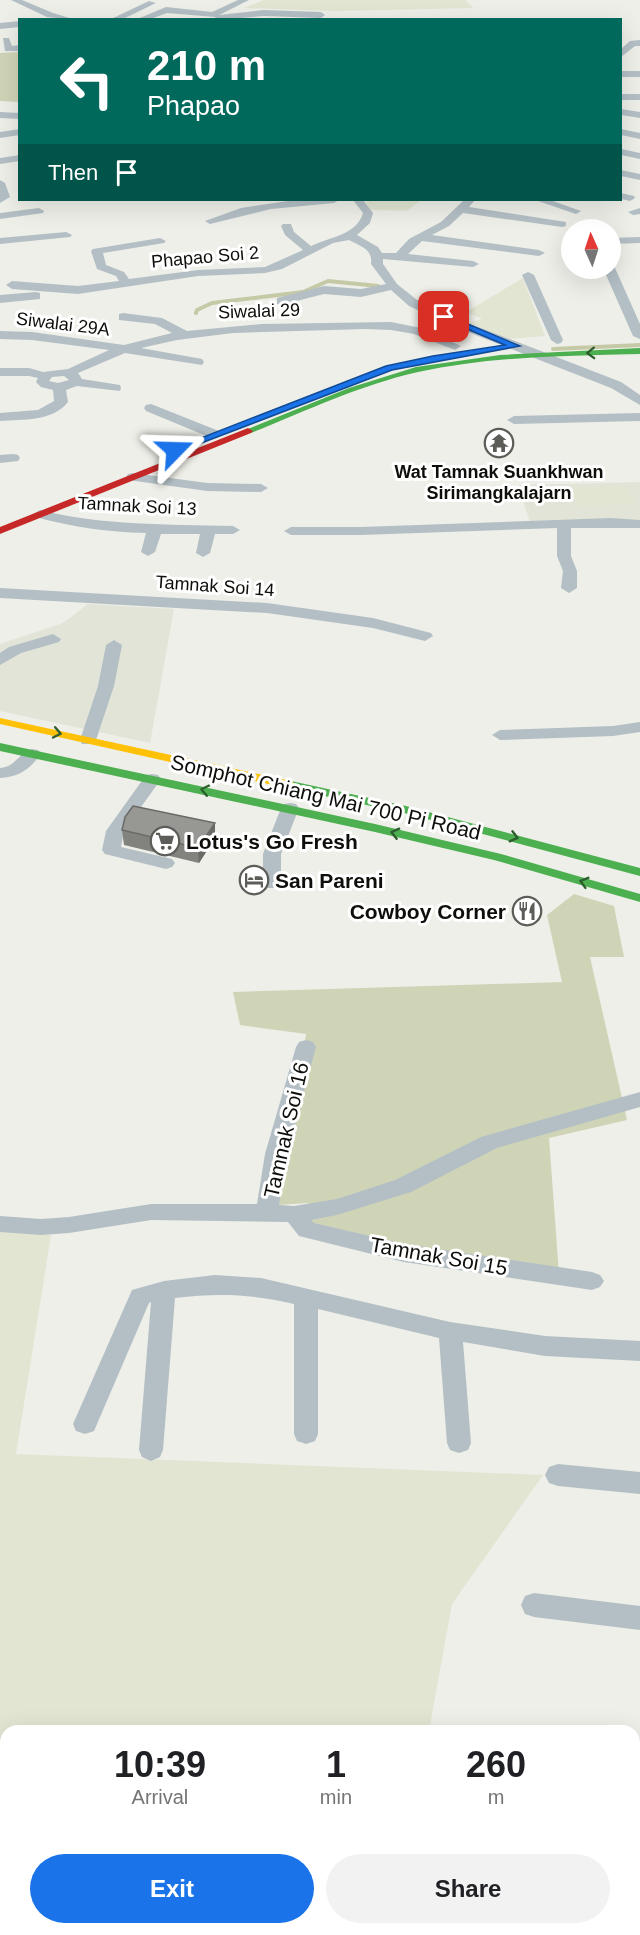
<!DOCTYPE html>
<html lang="en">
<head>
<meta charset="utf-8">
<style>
  body { margin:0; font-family:Arial,sans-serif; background:#f2f2f2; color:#202124; height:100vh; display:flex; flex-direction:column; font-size:22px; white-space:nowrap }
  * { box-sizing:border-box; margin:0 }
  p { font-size:20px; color:#757577 }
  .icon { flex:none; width:33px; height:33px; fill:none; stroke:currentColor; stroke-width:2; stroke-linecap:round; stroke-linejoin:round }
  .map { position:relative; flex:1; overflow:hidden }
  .drawer { position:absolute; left:0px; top:1725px; width:640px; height:210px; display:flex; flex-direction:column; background:#fff; border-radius:18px 18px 0 0; box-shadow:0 6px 24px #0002 }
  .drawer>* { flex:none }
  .banner { position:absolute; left:18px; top:18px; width:604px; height:183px; border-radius:0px; box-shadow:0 6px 24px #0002; background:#00695c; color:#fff; overflow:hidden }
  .needle { width:39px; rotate:357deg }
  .fabs { position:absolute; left:561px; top:219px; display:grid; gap:12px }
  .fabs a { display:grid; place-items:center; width:60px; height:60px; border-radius:50%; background:#fff; box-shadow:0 6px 24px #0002; font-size:30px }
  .pin { position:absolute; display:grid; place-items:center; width:51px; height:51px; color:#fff; margin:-26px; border-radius:12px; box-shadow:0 3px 9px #0006 }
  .me { position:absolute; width:66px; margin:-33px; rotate:68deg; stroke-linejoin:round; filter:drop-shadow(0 0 4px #0008) }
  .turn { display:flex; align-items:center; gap:21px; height:126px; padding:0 30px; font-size:27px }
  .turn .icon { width:78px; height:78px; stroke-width:2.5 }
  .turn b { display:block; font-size:42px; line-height:51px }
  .then { display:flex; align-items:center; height:57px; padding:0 30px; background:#0003; gap:12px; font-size:22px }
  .eta { display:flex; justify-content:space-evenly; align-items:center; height:102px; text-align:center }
  .eta b { font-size:36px; font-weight:600; line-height:42px }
  .button { display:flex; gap:12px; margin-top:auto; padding:12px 30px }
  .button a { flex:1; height:69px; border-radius:36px; background:#1a73e8; color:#fff; font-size:24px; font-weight:600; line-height:69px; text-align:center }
  .button a+a { background:#f2f2f2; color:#202124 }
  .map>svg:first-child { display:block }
  .built { fill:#e2e4d7 }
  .green { fill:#e2e5d2 }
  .forest { fill:#d0d4b7 }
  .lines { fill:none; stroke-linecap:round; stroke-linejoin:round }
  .stream { stroke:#c5c9a6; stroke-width:4 }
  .street { fill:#b3bfc5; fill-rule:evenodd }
  .fast { fill:#4caf50; fill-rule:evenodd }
  .slow { fill:#ffc107; fill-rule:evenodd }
  .jam { fill:#c62828; fill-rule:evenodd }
  .wall { fill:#82837e }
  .shaded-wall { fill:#6a6a67 }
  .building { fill:#979893; stroke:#6a6a67; stroke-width:1.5 }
  .oneway { stroke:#2d5f2e }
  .route { fill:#1a73e8; stroke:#114b97; stroke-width:1.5 }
  .labels { text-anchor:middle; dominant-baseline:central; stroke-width:6; stroke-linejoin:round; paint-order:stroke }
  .far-street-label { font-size:18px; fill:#0e0f0b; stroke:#fff }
  .far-poi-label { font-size:18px; font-weight:bold; fill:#0e0f0b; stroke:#fff }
  .street-label { font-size:21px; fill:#0e0f0b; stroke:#fff }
  .poi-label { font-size:21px; font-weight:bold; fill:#0e0f0b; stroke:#fff; text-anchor:start }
</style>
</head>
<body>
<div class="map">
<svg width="640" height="1935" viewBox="0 0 640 1935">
  <rect width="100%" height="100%" fill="#eeefe8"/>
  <g class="built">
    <polygon points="640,482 640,524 531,525 518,485"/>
    <polygon points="88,604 174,609 150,743 0,711 0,644 63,623"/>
  </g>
  <g class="green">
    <polygon points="264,0 465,0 473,8 336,11 244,8"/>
    <polygon points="365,200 421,200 407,211 370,210"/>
    <polygon points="523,278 545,336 508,339 469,323 482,319 466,312"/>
    <polygon points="627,486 635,504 577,506 570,488"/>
    <polygon points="0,1227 51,1235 16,1454 543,1475 452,1604 429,1731 6,1731 6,1929 332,1929 294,1935 0,1935"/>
  </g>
  <g class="forest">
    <polygon points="19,52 19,102 0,101 0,53"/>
    <polygon points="574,894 614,906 624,957 590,957 627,1120 549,1138 559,1274 307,1231 306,1215 308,1203 278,1205 306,1034 240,1025 233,992 562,982 547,915"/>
  </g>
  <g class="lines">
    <g class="stream">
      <polyline points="196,313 197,310 212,303 303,292 328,281 378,286"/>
      <polyline points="553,349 640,345"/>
    </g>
    <g class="street">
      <polygon points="11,0 22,0 53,13 76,20 47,17"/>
      <polygon points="238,0 249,0 219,15 264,10 321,12 325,15 321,18 264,16 216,20 215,17 167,13 148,20 135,20 166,7 212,12"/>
      <polygon points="149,1 156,3 121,20 109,20"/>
      <polygon points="20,21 20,27 0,29 0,23"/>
      <polygon points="3,38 9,38 12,46 20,45 20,51 5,51"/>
      <polygon points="640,40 640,46 635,46 621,57 621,49 630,41"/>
      <rect x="621" y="71" width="19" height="6"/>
      <rect x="621" y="94" width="19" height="6"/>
      <polygon points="621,109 640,112 640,118 621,115"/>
      <polygon points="0,112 20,113 20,119 0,118"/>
      <polygon points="20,129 20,135 0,138 0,132"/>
      <polygon points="621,129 640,133 640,139 621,135"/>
      <polygon points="621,149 640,153 640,159 621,155"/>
      <polygon points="20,155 20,161 0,164 0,158"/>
      <polygon points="621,170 640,174 640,180 621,176"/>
      <polygon points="0,180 5,183 10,197 0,203"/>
      <polygon points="621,193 634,196 635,198 630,201 621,199"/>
      <polygon points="295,200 339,200 334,203 271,209 210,224 205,221 241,208"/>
      <path d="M353,200H363L373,213L370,223L357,235L378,247L382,253H396L409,239L441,222L464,200H475L469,207L566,222V226L562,227L463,213L449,226L432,235L539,250L545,253L539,256L422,241L408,254L473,261L479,264L473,267L383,259V264L397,284L417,300L463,321L621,382L640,395V405L611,388L455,327L409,306L391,290L361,297L324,294L281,305L277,304V298L324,286L361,289L386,284L371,264C373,249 360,246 349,240L333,243L282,269L265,273L198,276L78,294L12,289L6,285L12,281L78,286L119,281L116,276L97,269L91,251L93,249L160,238L166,241L164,243L103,253L106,265L124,272L129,279L198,270L265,267L303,250L285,235L281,226L283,224H291L294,232L311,246C329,237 357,235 363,213Z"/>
      <polygon points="535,200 550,200 581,211 576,214"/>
      <polygon points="39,208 44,211 43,213 0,219 0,213"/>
      <polygon points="640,208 640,214 633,215 628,212"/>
      <polygon points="66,232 72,235 70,237 0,244 0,238"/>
      <polygon points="640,237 640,243 610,244 610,238"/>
      <polygon points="610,265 615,268 640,324 640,339 633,336 603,268 610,268"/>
      <polygon points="528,272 534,275 563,340 561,343 557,344 551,340 522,275"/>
      <polygon points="36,292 40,293 40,299 0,303 0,295"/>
      <path d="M123,313L162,318L187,331L262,324L391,322L421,328L461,346L455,350L414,334L391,330L366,329L233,333L177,340L141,348L202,359L204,362L202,365L125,353L78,373L82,379L120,385L121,388L120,391L77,386L66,390L68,402C52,422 23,419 0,421V413L38,410L54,401L53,390L41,387L36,382L38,378L29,376H0V368H29L43,372L68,369L109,350L32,340L0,339V331L32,332L124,345L172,333L155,324L119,320V314ZM64,376L69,380L58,383L49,381L52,377Z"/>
      <polygon points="151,404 219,431 221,434 219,437 209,437 146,411 144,408 146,405"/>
      <polygon points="640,413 640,421 514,424 507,420 514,416"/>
      <polygon points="13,454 18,455 20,458 18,461 0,463 0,455"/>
      <polygon points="133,473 207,483 261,484 268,488 261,492 207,491 128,480 126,477 128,474"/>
      <path d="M40,510C104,526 167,524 233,526L240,530L233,534H215L210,553L203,557L196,553L200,534H161L155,552L148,556L141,552L146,533C108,532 72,527 35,517L33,514Z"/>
      <polygon points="611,518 640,520 640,528 571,528 571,556 577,571 577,588 569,593 561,588 563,571 557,556 557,528 361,535 291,535 284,531 291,527 361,527"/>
      <polygon points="0,588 267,603 373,618 431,633 433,636 425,641 373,628 267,613 0,598"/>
      <polygon points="53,634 61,639 59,642 21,653 0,665 0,653 9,647"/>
      <polygon points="114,640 122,645 114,686 96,740 94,744 82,744 80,740 98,686 106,645"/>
      <polygon points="640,722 640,732 613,736 500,740 492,735 500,730 613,726"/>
      <path d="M32,749L38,750L41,754C30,769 19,777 0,778V768C16,767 19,752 32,749Z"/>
      <polygon points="152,774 158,775 161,779 124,831 121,847 172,859 175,863 172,867 166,869 105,854 102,850 106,831 146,775"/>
      <polygon points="290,803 296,804 299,808 281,854 281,884 279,888 265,888 263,884 263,854 281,808 284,804"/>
      <polygon points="306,1040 313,1042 316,1047 287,1154 279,1205 294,1206 337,1199 395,1180 481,1137 640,1092 640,1107 497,1148 411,1192 337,1215 311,1220 314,1223 404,1244 592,1272 600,1275 604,1281 600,1287 592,1290 404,1262 299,1236 288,1222 151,1220 69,1233 41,1235 0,1232 0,1216 41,1219 69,1217 151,1204 257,1204 265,1154 296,1047 299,1042"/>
      <path d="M215,1275L261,1278L450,1322L545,1336L640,1341V1361L545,1356L463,1342L471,1443L468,1450L459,1453L450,1450L447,1443L439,1338L318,1309V1434L315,1441L306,1444L297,1441L294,1434V1304C252,1294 218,1293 175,1298L163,1450L160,1457L151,1461L142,1457L139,1450L151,1302L149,1303L94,1431L85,1434L76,1431L73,1424L132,1290L164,1281Z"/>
      <polygon points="558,1464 640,1472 640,1494 558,1486 549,1483 545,1475 549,1467"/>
      <polygon points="534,1593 640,1606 640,1630 534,1617 525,1614 521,1605 525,1596"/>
      <rect x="634" y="1749" width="6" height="28"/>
    </g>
    <g class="fast">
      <path d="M640,348V354C566,356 491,356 418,372C360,385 306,411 251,433L243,431L349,388L416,367L500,355Z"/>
      <polygon points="0,743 375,824 501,854 640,894 640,902 494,860 375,832 0,751"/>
      <polygon points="291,781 406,806 640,868 640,876 404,813 287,788 285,785 287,782"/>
    </g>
    <polygon class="slow" points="0,718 291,781 297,785 291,789 0,724"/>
    <polygon class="jam" points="248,428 253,431 251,433 0,534 0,527"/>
  </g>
  <polygon class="wall" points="215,823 215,838 199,863 124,845 122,830"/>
  <polygon class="shaded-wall" points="215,823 215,838 199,863 198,848"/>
  <polygon class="building" points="133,806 215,823 198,848 122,830 125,817"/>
  <defs><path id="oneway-chevron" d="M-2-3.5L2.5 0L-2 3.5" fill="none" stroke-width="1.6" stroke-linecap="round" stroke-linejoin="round" transform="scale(1.5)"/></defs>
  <g class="oneway">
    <use href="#oneway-chevron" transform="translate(591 353) rotate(178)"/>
    <use href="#oneway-chevron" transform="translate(57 733) rotate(12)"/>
    <use href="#oneway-chevron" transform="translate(205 790) rotate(-168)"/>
    <use href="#oneway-chevron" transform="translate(395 833) rotate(-166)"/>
    <use href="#oneway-chevron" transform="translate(514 837) rotate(15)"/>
    <use href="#oneway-chevron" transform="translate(584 882) rotate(-164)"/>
  </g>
  <polygon class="route" points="444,314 520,346 392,370 178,452 170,450 386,366 433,356 505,345 441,318 440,317"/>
  <defs>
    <g id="temple-ring" transform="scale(1.5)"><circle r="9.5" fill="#fff" stroke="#5c5d58" stroke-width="1.5"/><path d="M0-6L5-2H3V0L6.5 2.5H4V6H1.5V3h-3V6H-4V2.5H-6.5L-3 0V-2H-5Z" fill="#5c5d58"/></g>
    <g id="supermarket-ring" transform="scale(1.5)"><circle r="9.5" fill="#fff" stroke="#5c5d58" stroke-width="1.5"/><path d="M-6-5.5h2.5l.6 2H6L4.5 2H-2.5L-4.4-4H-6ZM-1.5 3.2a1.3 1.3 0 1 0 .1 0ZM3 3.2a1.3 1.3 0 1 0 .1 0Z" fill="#5c5d58"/></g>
    <g id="hotel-ring" transform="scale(1.5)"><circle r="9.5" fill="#fff" stroke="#5c5d58" stroke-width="1.5"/><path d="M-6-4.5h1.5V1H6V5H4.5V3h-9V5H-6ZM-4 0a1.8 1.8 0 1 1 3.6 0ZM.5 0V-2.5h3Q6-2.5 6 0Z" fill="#5c5d58"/></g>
    <g id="restaurant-ring" transform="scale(1.5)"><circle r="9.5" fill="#fff" stroke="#5c5d58" stroke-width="1.5"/><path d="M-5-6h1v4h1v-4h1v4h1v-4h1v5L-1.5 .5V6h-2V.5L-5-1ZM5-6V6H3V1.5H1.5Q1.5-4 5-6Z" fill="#5c5d58"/></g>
  </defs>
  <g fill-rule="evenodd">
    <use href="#temple-ring" x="499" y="443"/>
    <use href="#supermarket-ring" x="165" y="841"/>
    <use href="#hotel-ring" x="254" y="880"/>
    <use href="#restaurant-ring" x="527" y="911"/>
  </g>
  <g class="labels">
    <g class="far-street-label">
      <text transform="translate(205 257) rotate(-5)">Phapao Soi 2</text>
      <text transform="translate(259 311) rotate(-2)">Siwalai 29</text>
      <text transform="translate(63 324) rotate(7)">Siwalai 29A</text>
      <text transform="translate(137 506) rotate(3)">Tamnak Soi 13</text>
      <text transform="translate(215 586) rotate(4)">Tamnak Soi 14</text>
    </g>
    <g class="far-poi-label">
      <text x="499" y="472">Wat Tamnak Suankhwan<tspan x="499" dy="21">Sirimangkalajarn</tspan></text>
    </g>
    <g class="street-label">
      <text transform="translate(326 797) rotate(13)">Somphot Chiang Mai 700 Pi Road</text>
      <text transform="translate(286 1130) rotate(-77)">Tamnak Soi 16</text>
      <text transform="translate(439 1256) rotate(10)">Tamnak Soi 15</text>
    </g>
    <g class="poi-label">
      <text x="186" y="841">Lotus's Go Fresh</text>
      <text x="275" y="880">San Pareni</text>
      <text x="506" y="911" text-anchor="end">Cowboy Corner</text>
    </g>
  </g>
</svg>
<div class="fabs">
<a><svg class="needle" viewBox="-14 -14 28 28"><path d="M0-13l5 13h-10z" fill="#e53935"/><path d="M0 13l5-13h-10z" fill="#757577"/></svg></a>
</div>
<div class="pin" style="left:444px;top:317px;background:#d93025"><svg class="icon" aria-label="arrive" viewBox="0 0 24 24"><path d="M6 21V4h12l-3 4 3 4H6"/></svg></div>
<svg class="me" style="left:175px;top:450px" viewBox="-20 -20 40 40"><path d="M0-17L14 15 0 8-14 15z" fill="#1a73e8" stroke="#fff" stroke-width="4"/></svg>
<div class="banner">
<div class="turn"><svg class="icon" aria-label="left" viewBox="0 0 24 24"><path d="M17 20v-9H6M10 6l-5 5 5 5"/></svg><div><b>210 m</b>Phapao</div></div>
<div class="then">Then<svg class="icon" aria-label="arrive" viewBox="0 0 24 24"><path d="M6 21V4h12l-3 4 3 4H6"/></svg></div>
</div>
<section class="drawer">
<div class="eta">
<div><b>10:39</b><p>Arrival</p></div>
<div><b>1</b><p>min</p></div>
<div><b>260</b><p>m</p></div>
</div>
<div class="button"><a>Exit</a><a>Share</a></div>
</section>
</div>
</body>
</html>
